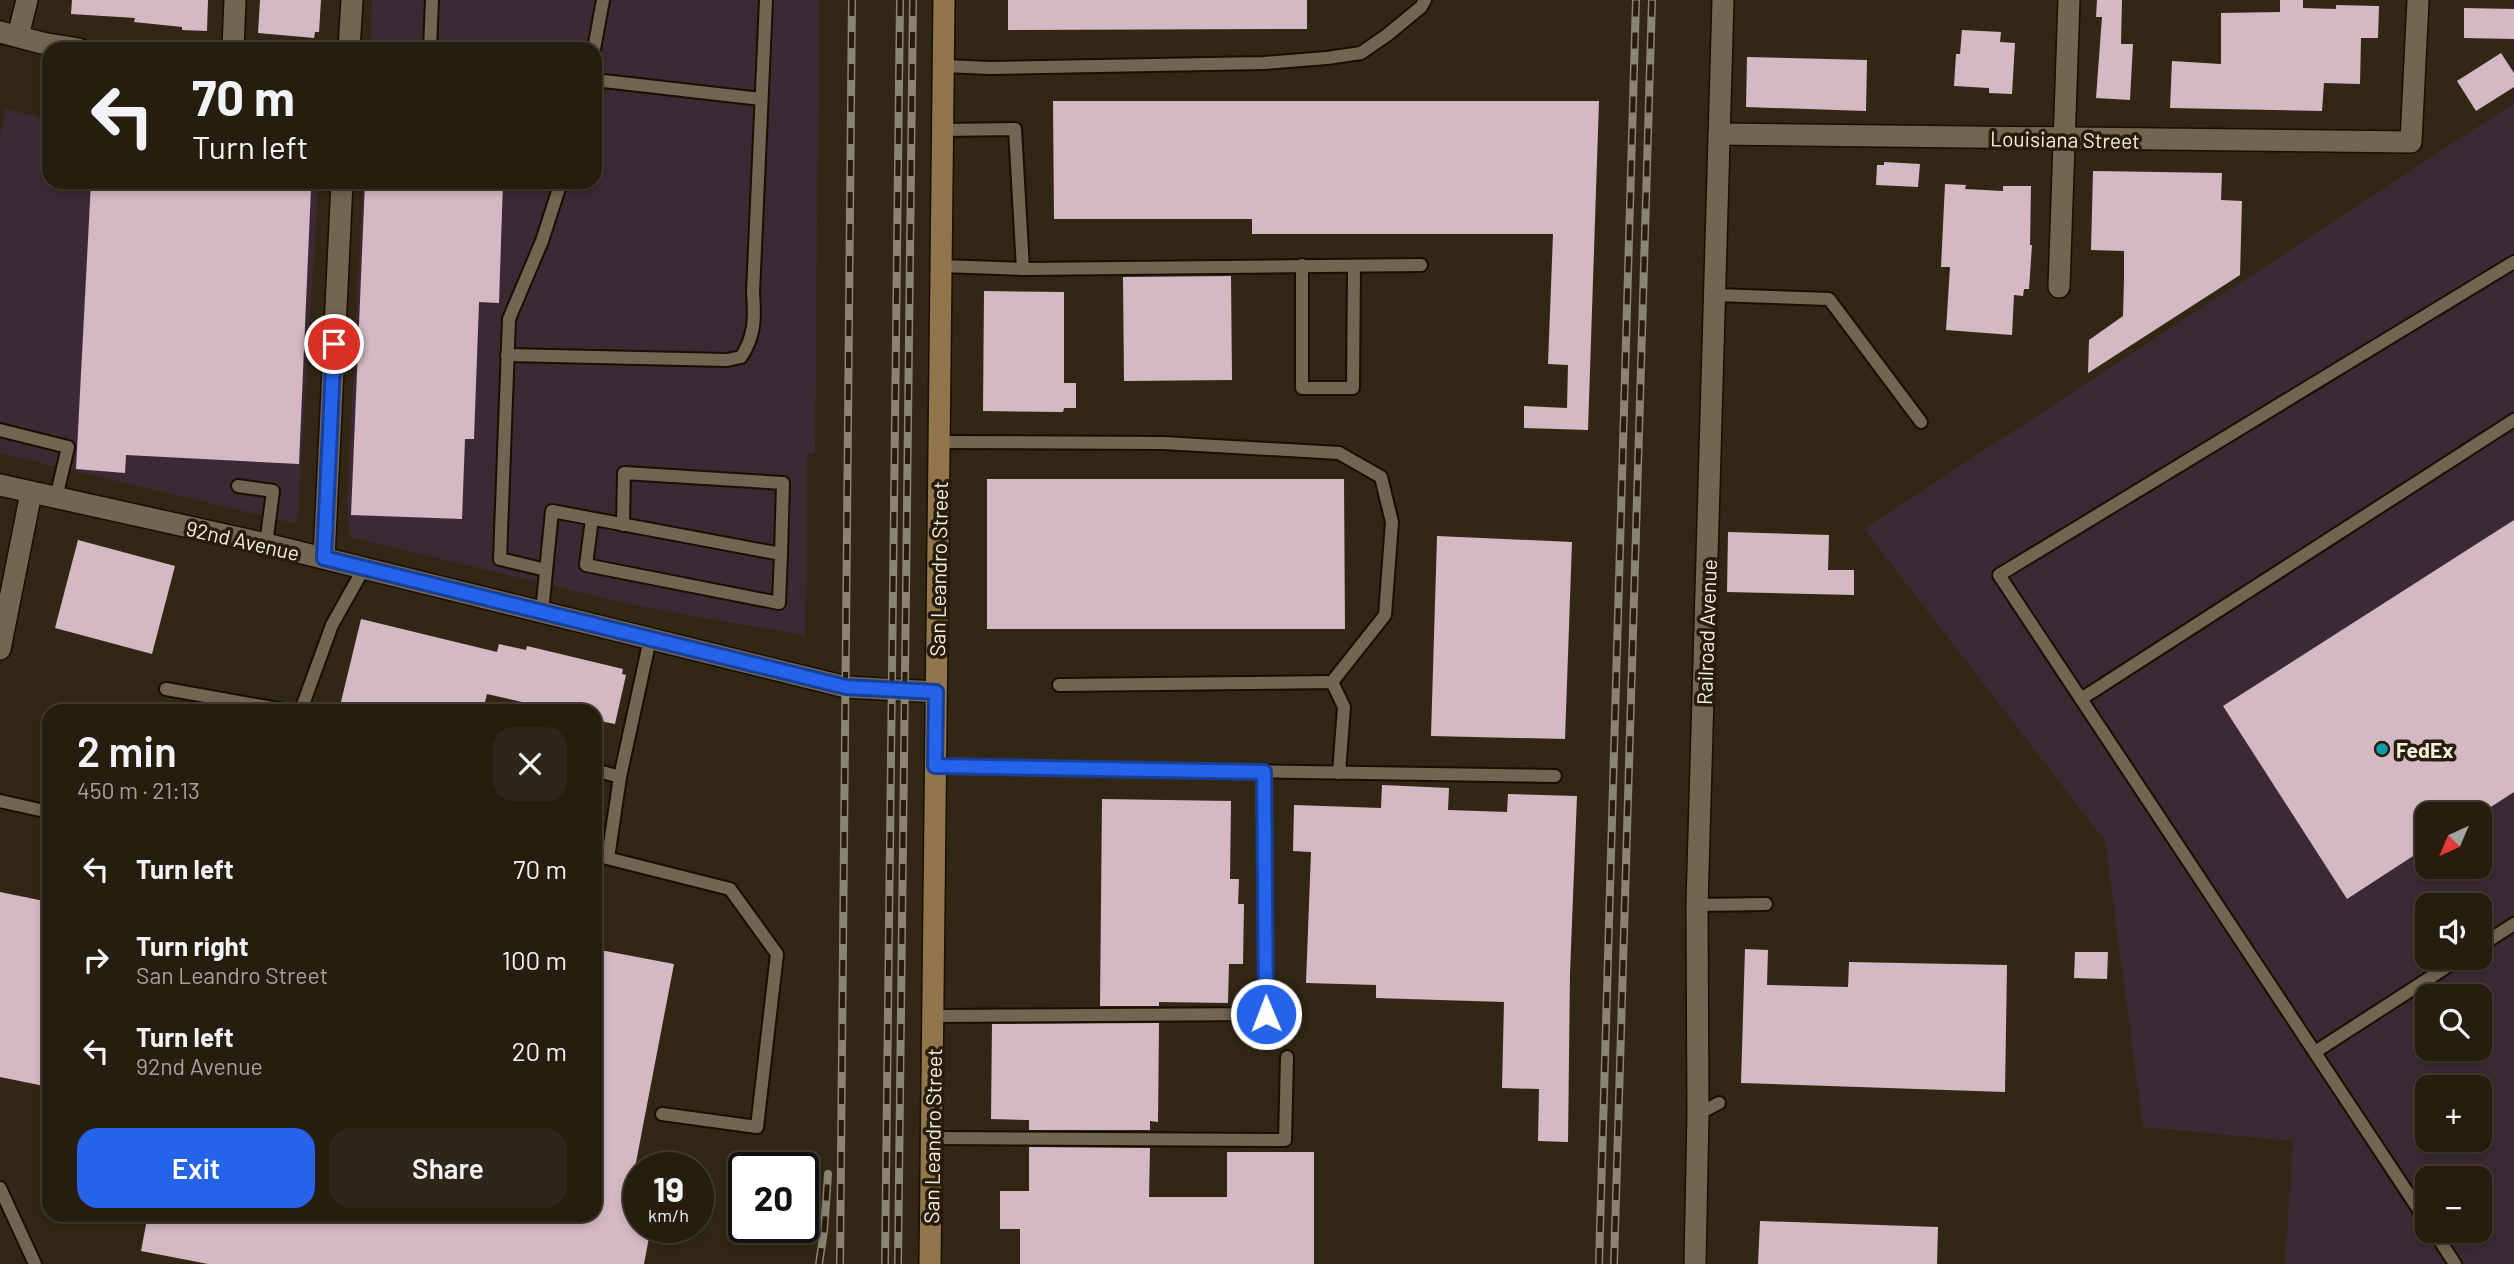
<!DOCTYPE html>
<html lang="en">
<head>
<meta charset="utf-8">
<style>
  body { margin:0; font-family:Barlow,sans-serif; background:#2e2618; color:#f1f3f6; height:100vh; display:flex; flex-direction:column; font-size:26px; white-space:nowrap }
  * { box-sizing:border-box; margin:0 }
  p { font-size:23px; color:#a4a29e }
  .icon { flex:none; width:38px; height:38px; fill:none; stroke:currentColor; stroke-width:2; stroke-linecap:round; stroke-linejoin:round }
  .map { position:relative; flex:1; overflow:hidden }
  .sheet { position:absolute; left:42px; top:704px; width:560px; height:518px; display:flex; flex-direction:column; background:#261d0f; border-radius:21px; box-shadow:0 4px 10px #0003,0 0 0 2px #423b2f }
  .sheet>* { flex:none }
  .hud { position:absolute; left:42px; top:42px; width:560px; height:147px; border-radius:21px; box-shadow:0 4px 10px #0003,0 0 0 2px #423b2f; background:#261d0f; color:#f1f3f6; overflow:hidden }
  .needle { width:46px; rotate:224deg }
  .fabs { position:absolute; left:2415px; top:802px; display:grid; gap:14px }
  .fabs a { display:grid; place-items:center; width:77px; height:77px; border-radius:14px; background:#261d0f; box-shadow:0 4px 10px #0003,0 0 0 2px #423b2f; font-size:35px }
  .speed { position:absolute; left:623px; top:1152px; display:flex; gap:14px; font-size:35px; font-weight:700; text-align:center }
  .speed>* { display:grid; place-content:center; width:91px; height:91px; border-radius:50%; background:#261d0f; box-shadow:0 4px 10px #0003,0 0 0 2px #423b2f; line-height:1 }
  .speed small { font-size:18px; font-weight:400 }
  .speed .limit { border:4px solid #111; border-radius:10px; background:#fff; color:#111 }
  .pin { position:absolute; display:grid; place-items:center; width:60px; height:60px; color:#fff; margin:-30px; border:4px solid #fff; border-radius:50%; box-shadow:0 2px 7px #0007 }
  .me { position:absolute; width:77px; margin:-38px; rotate:359deg; stroke-linejoin:round; filter:drop-shadow(0 0 5px #0008) }
  .turn { display:flex; align-items:center; gap:24px; height:147px; padding:0 35px; font-size:32px }
  .turn .icon { width:91px; height:91px; stroke-width:2.5 }
  .turn b { display:block; font-size:49px; line-height:60px }
  .round { display:grid; place-items:center; flex:none; width:74px; height:74px; border-radius:21px; background:#2e2618 }
  .headline { display:flex; align-items:center; justify-content:space-between; height:119px; padding:0 35px }
  h1 { font-size:42px; font-weight:600; line-height:52px }
  .button { display:flex; gap:14px; margin-top:auto; padding:14px 35px }
  .button a { flex:1; height:80px; border-radius:21px; background:#2563eb; color:#fff; font-size:28px; font-weight:600; line-height:80px; text-align:center }
  .button a+a { background:#2e2618; color:#f1f3f6 }
  ul { padding:0; list-style:none }
  li { display:flex; align-items:center; gap:21px; height:91px; padding:0 35px }
  li div { flex:1 }
  li b { display:block; font-size:26px }
  li em { font-style:normal }
  .map>svg:first-child { display:block }
  .industrial { fill:#3b2a34; fill-rule:evenodd }
  .building { fill:#d4b9c4 }
  .lines { fill:none; stroke-linecap:round; stroke-linejoin:round }
  .lane-casing { stroke:#190f01; stroke-width:16 }
  .street-casing { stroke:#190f01; stroke-width:24 }
  .secondary-casing { stroke:#190f01; stroke-width:24 }
  .lane { stroke:#726551; stroke-width:12 }
  .street { stroke:#726551; stroke-width:21 }
  .secondary { stroke:#91764c; stroke-width:21 }
  .rail-casing { stroke:#8c8373; stroke-width:8 }
  .rail { stroke:#281d0b; stroke-width:5; stroke-dasharray:16; stroke-linecap:butt }
  .route-casing { stroke:#184099; stroke-width:18 }
  .route { stroke:#2563eb; stroke-width:12 }
  .culture-dot { fill:#0f9aa8; stroke:#281d0b; stroke-width:2.5 }
  .labels { text-anchor:middle; dominant-baseline:central; stroke-width:7; stroke-linejoin:round; paint-order:stroke }
  .street-label { font-size:21px; fill:#f5eee2; stroke:#281d0b }
  .poi-label { font-size:21px; font-weight:bold; fill:#f5eee2; stroke:#281d0b; text-anchor:start }
</style>
</head>
<body>
<div class="map">
<svg width="2514" height="1264" viewBox="0 0 2514 1264">
  <rect width="100%" height="100%" fill="#322714"/>
  <g class="industrial">
    <polygon points="372,0 819,0 815,453 807,454 806,636 633,605 350,537 347,507 363,182 595,182 595,49 370,49"/>
    <path d="M2514,103V1264H2285L2293,1141L2143,1127L2105,841L1864,529ZM2427,814H2480V866H2427ZM2427,905H2480V957H2427ZM2427,996H2480V1048H2427ZM2427,1087H2480V1139H2427ZM2427,1178H2480V1230H2427Z"/>
    <polygon points="6,109 49,120 49,182 289,182 318,190 297,524 0,453 0,136"/>
  </g>
  <g class="building">
    <polygon points="72,0 208,0 207,31 182,30 182,27 134,22 135,18 71,14"/>
    <polygon points="260,0 321,0 319,32 315,32 314,38 258,33"/>
    <polygon points="1008,0 1307,0 1307,29 1008,30"/>
    <polygon points="2097,0 2122,0 2121,44 2133,44 2130,100 2096,98 2102,17 2096,17"/>
    <polygon points="2280,0 2303,0 2303,8 2336,9 2336,5 2379,6 2378,38 2361,38 2360,84 2324,83 2322,111 2170,108 2172,61 2221,64 2221,13 2280,12"/>
    <polygon points="2464,8 2514,9 2514,39 2464,38"/>
    <polygon points="1962,30 2001,32 2000,42 2015,43 2012,94 1989,93 1989,88 1954,86 1956,54 1960,54"/>
    <polygon points="2501,53 2514,73 2514,87 2476,111 2457,81"/>
    <polygon points="1747,57 1867,60 1866,111 1746,107"/>
    <polygon points="1053,101 1599,101 1588,430 1524,428 1524,406 1567,408 1568,365 1548,364 1553,234 1252,234 1252,219 1054,219"/>
    <polygon points="1884,162 1920,164 1918,187 1876,185 1877,165 1884,165"/>
    <polygon points="2093,171 2222,173 2221,200 2242,201 2240,275 2088,373 2089,340 2123,316 2124,279 2124,251 2091,250"/>
    <polygon points="91,182 285,182 311,188 299,464 126,455 125,473 76,469"/>
    <polygon points="365,182 503,182 499,303 479,302 474,439 465,439 462,519 351,515"/>
    <polygon points="1945,184 1966,185 1965,189 2003,191 2003,186 2031,186 2030,245 2032,245 2029,289 2024,289 2023,296 2014,295 2012,335 1946,330 1950,267 1941,267"/>
    <polygon points="1231,276 1232,380 1124,381 1123,277"/>
    <polygon points="984,291 1064,292 1064,383 1076,383 1076,408 1064,408 1063,412 983,411"/>
    <polygon points="987,479 1344,479 1345,629 987,629"/>
    <polygon points="2514,520 2514,792 2480,814 2427,814 2427,847 2347,899 2223,706"/>
    <polygon points="1728,532 1829,535 1828,570 1854,570 1854,595 1727,592"/>
    <polygon points="1437,536 1572,542 1565,739 1431,736"/>
    <polygon points="78,540 175,566 152,654 55,628"/>
    <polygon points="361,619 497,652 499,644 526,650 527,646 623,669 622,674 626,675 615,724 595,720 595,710 557,710 487,694 483,710 339,710"/>
    <polygon points="1382,785 1449,788 1448,810 1507,812 1508,794 1577,796 1570,973 1568,1142 1538,1141 1539,1089 1502,1088 1504,1002 1376,998 1376,985 1306,983 1311,852 1293,851 1294,805 1381,808"/>
    <polygon points="1102,799 1231,801 1230,879 1239,879 1238,904 1244,904 1243,964 1229,964 1228,1003 1159,1002 1159,1006 1100,1006"/>
    <polygon points="0,892 49,902 49,1087 0,1077"/>
    <polygon points="595,949 674,964 628,1204 639,1206 639,1227 651,1227 644,1264 208,1264 141,1251 148,1214 595,1214"/>
    <polygon points="1745,949 1768,950 1767,985 1848,987 1849,962 2007,965 2005,1092 1741,1083"/>
    <polygon points="2075,952 2108,952 2107,979 2074,978"/>
    <polygon points="1159,1023 1158,1122 1150,1121 1150,1130 1029,1130 1029,1120 991,1119 992,1024"/>
    <polygon points="1029,1147 1150,1148 1149,1197 1227,1197 1227,1152 1314,1152 1314,1264 1020,1264 1020,1229 1000,1229 1000,1191 1029,1191"/>
    <polygon points="1760,1221 1938,1227 1937,1264 1758,1264"/>
  </g>
  <g class="lines">
    <g class="lane-casing">
      <g id="lane">
        <polyline points="430,49 432,0"/>
        <polyline points="594,49 603,0"/>
        <polyline points="944,66 990,68 1264,63 1327,58 1361,53 1387,35 1421,7 1425,0"/>
        <polyline points="595,80 761,99"/>
        <polyline points="943,130 1015,129 1023,269"/>
        <polyline points="1302,265 1302,388 1353,388 1354,267"/>
        <polyline points="942,266 1023,269 1421,265"/>
        <polyline points="1715,295 1829,299 1921,422"/>
        <path d="M507,355L727,360L741,357C755,336 755,318 753,293L766,0"/>
        <polyline points="0,430 68,447 56,498"/>
        <polyline points="940,442 1163,443 1339,453 1381,477 1392,522 1385,615 1332,682"/>
        <polyline points="238,486 273,491 266,544"/>
        <polyline points="623,525 624,473 783,483 781,554"/>
        <polyline points="546,570 500,559 509,319 542,241 561,182"/>
        <path d="M542,612L552,511C629,525 705,540 781,554L779,603L586,565L592,519"/>
        <polyline points="1059,685 1332,682 1344,707 1339,773"/>
        <polyline points="166,689 284,710"/>
        <polyline points="2081,699 2514,420"/>
        <polyline points="301,710 332,625 364,568"/>
        <polyline points="935,766 1555,776"/>
        <polyline points="595,770 620,777 650,639"/>
        <polyline points="0,801 49,812"/>
        <polyline points="595,855 730,889 777,954 757,1127 662,1114"/>
        <polyline points="608,858 620,777"/>
        <polyline points="1697,905 1766,904"/>
        <polyline points="2480,946 2514,924"/>
        <polyline points="933,1016 1266,1014 1264,772"/>
        <polyline points="2315,1052 2462,957"/>
        <polyline points="1698,1114 1719,1103"/>
        <polyline points="932,1138 1285,1140 1287,1057"/>
        <polyline points="0,1188 35,1264"/>
        <polyline points="2427,1222 1999,575 2514,262"/>
        <polyline points="2433,1230 2455,1264"/>
      </g>
    </g>
    <g class="street-casing">
      <g id="street">
        <polyline points="0,32 42,43 79,49"/>
        <polyline points="18,36 27,0"/>
        <polyline points="233,49 235,0"/>
        <polyline points="349,49 352,0"/>
        <polyline points="1719,134 2411,142 2418,0"/>
        <polyline points="2059,287 2069,0"/>
        <polyline points="0,485 266,544 846,687 936,692"/>
        <polyline points="324,558 342,182"/>
        <polyline points="0,649 31,493"/>
        <polyline points="1695,1264 1698,1114 1697,905 1723,0"/>
      </g>
    </g>
    <g class="secondary-casing">
      <polyline id="secondary" points="930,1264 944,0"/>
    </g>
    <use href="#lane" class="lane"/>
    <use href="#street" class="street"/>
    <use href="#secondary" class="secondary"/>
    <g class="rail-casing">
      <g id="rail">
        <polyline points="819,1264 824,1231 828,1174"/>
        <polyline points="840,1264 852,0"/>
        <polyline points="885,1264 900,0"/>
        <polyline points="898,1264 913,0"/>
        <polyline points="1599,1264 1636,0"/>
        <polyline points="1614,1264 1652,0"/>
      </g>
    </g>
    <use href="#rail" class="rail"/>
  </g>
  <g class="lines">
    <g class="route-casing">
      <polyline id="route" points="334,344 324,558 846,687 936,692 935,766 1264,772 1266,1014"/>
    </g>
    <use href="#route" class="route"/>
  </g>
  <circle class="culture-dot" cx="2382" cy="749" r="7"/>
  <g class="labels">
    <g class="street-label">
      <text transform="translate(2065 139) rotate(1)">Louisiana Street</text>
      <text transform="translate(243 540) rotate(13)">92nd Avenue</text>
      <text transform="translate(938 569) rotate(-89)">San Leandro Street</text>
      <text transform="translate(1706 632) rotate(-88)">Railroad Avenue</text>
      <text transform="translate(932 1136) rotate(-89)">San Leandro Street</text>
    </g>
    <g class="poi-label">
      <text x="2396" y="749">FedEx</text>
    </g>
  </g>
</svg>
<div class="fabs">
<a><svg class="needle" viewBox="-14 -14 28 28"><path d="M0-13l5 13h-10z" fill="#e53935"/><path d="M0 13l5-13h-10z" fill="#a4a29e"/></svg></a>
<a><svg class="icon" aria-label="sound" viewBox="0 0 24 24"><path d="M4 9h4l5-4v14l-5-4H4zM17 9q2 3 0 6"/></svg></a>
<a><svg class="icon" aria-label="search" viewBox="0 0 24 24"><circle cx="10" cy="10" r="6"/><path d="M15 15l6 6"/></svg></a>
<a>+</a>
<a>−</a>
</div>
<div class="speed"><div>19<small>km/h</small></div><div class="limit">20</div></div>
<div class="pin" style="left:334px;top:344px;background:#d93025"><svg class="icon" aria-label="arrive" viewBox="0 0 24 24"><path d="M6 21V4h12l-3 4 3 4H6"/></svg></div>
<svg class="me" style="left:1266px;top:1014px" viewBox="-20 -20 40 40"><circle r="17" fill="#2563eb" stroke="#fff" stroke-width="3"/><path d="M0-11L8 9 0 5-8 9z" fill="#fff"/></svg>
<div class="hud">
<div class="turn"><svg class="icon" aria-label="left" viewBox="0 0 24 24"><path d="M17 20v-9H6M10 6l-5 5 5 5"/></svg><div><b>70 m</b>Turn left</div></div>
</div>
<section class="sheet">
<div class="headline"><div><h1>2 min</h1><p>450 m · 21:13</p></div><a class="round"><svg class="icon" aria-label="close" viewBox="0 0 24 24"><path d="M6 6l12 12M18 6L6 18"/></svg></a></div>
<ul>
<li><svg class="icon" aria-label="left" viewBox="0 0 24 24"><path d="M17 20v-9H6M10 6l-5 5 5 5"/></svg><div><b>Turn left</b></div><em>70 m</em></li>
<li><svg class="icon" aria-label="right" viewBox="0 0 24 24"><path d="M7 20v-9h11M14 6l5 5-5 5"/></svg><div><b>Turn right</b><p>San Leandro Street</p></div><em>100 m</em></li>
<li><svg class="icon" aria-label="left" viewBox="0 0 24 24"><path d="M17 20v-9H6M10 6l-5 5 5 5"/></svg><div><b>Turn left</b><p>92nd Avenue</p></div><em>20 m</em></li>
</ul>
<div class="button"><a>Exit</a><a>Share</a></div>
</section>
</div>
</body>
</html>
